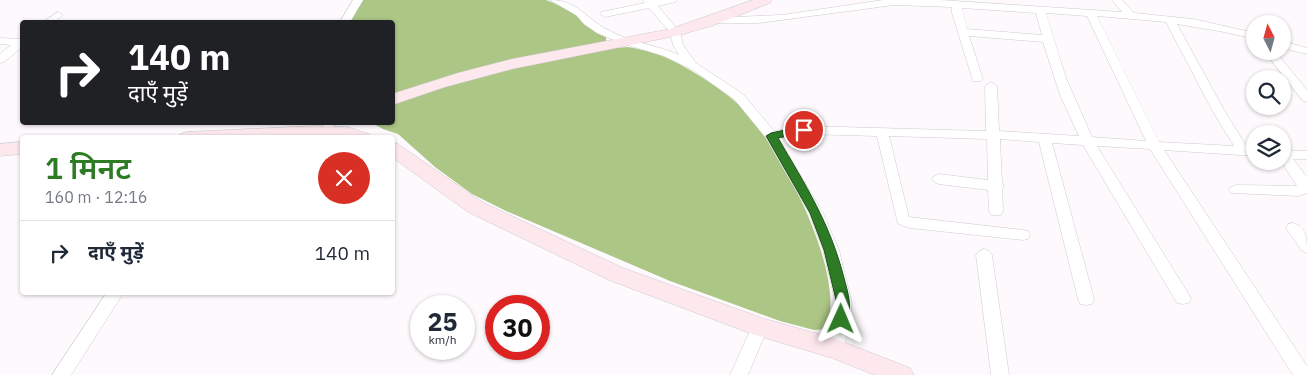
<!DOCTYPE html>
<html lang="hi">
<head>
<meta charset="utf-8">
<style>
  body { margin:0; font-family:"IBM Plex Sans","Noto Sans Devanagari",sans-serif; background:#f6f6f7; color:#1f2937; height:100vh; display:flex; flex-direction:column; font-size:19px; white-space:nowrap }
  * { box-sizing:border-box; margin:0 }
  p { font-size:16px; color:#747a83 }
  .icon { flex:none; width:28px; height:28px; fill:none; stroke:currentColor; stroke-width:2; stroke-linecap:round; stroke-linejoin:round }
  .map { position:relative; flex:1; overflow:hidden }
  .side { position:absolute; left:20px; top:135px; width:375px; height:160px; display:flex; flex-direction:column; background:#fff; border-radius:5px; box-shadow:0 1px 4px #0004 }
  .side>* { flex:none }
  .guide { position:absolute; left:20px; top:20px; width:375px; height:105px; border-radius:5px; box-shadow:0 1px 4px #0004; background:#202124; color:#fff; overflow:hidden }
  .needle { width:32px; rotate:354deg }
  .fabs { position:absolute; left:1246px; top:15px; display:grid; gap:10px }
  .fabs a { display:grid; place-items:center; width:45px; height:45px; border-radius:50%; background:#fff; box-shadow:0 1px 4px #0004; font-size:25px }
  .speed { position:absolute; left:410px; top:295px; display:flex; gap:10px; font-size:25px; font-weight:700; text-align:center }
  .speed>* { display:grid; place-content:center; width:65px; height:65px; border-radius:50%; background:#fff; box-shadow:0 1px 4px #0004; line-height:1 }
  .speed small { font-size:12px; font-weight:400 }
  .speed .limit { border:8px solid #d22; background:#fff; color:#111 }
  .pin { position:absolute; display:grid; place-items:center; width:42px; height:42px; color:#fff; margin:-21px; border:2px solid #fff; border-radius:50%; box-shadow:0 1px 5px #0007 }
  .me { position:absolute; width:55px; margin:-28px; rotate:1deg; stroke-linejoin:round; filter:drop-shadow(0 0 4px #0008) }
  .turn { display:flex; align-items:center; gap:18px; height:105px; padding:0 25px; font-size:22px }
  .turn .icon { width:65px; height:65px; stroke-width:2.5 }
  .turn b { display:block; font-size:35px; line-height:42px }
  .round { display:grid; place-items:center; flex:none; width:52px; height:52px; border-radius:26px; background:#f6f6f7 }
  .overview { display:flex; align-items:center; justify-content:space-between; height:85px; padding:0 25px }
  h1 { font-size:30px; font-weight:600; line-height:38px; color:#2d7c25 }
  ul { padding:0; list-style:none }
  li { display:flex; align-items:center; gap:15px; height:65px; padding:0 25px; border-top:1px solid #e0e1e3 }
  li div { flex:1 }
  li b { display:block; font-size:19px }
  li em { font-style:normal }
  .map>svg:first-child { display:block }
  .forest { fill:#acc686 }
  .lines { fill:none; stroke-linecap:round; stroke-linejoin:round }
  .street-casing { stroke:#cecbce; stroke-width:1 }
  .secondary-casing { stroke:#cecbce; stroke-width:1 }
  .street { fill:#fff; fill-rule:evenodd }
  .secondary { fill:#fce8ed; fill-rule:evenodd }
  .route { fill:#2d7c25; stroke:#1d5118 }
</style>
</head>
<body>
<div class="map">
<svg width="1307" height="375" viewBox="0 0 1307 375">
  <rect width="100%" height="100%" fill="#fdf9fd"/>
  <g class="forest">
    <path d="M363,0H546C557,4 568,9 578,16C589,24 593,31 606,37V41C534,56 462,70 393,96L392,22H349Z"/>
    <path d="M628,47C637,49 646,50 654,53C677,60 720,87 738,104C778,141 849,276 826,329L814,330L780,321L670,281L506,211L472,194L435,167L398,134L383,129L372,123L392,122L393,103C468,79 549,53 628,47Z"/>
  </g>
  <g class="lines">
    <g class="street-casing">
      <g id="street">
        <polygon points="353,0 363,0 350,22 340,22"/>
        <path d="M550,0C576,0 583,15 603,27C626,42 655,44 679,55L673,45L670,32L649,8L605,17L600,14L601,12L645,3L643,0H677L676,2L658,6L680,32L683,45L696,63L743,94L774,131L804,126L986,131L985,86L991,82L997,86L999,131L1079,136L1060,95L1043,42L969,36L983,79L981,81H973L952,13V7L894,5L759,23H714L710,22L709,20L710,18L782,15L883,0H940L1122,12L1112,0H1122L1134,13L1193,19L1255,33V39L1224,32L1177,24L1224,110L1247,147L1255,148V156L1164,150L1307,366V375H1293L1150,149L1097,146L1191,298L1189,303L1183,304L1177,303L1083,145L1052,143L1094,299L1092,304L1086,305L1080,304L1078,299L1039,142L1000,139L1002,183L1004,186L1002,189L1003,211L1001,215H991L989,211L988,190L939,184L934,182L932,179L934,176L939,174L988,180L987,139L889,136L909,217L1023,230L1028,231L1030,235L1028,239L1023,240L910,228L898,224L877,136L804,134L779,139L823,213L839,250L852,304L844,349L842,354L836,356L830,354L828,349L836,304L823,250L809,213L766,138L735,100L693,70L664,56L621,43L597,33L584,24L576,15ZM962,8L1036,13L1042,35L967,29ZM1046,13L1087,16L1146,141L1092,137L1066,78ZM1097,16L1166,22L1212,110L1234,146L1159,142Z"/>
        <polygon points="58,12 63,15 54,22 43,22"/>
        <polygon points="0,38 22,39 22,47 4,62 0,63 0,54 11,45 0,44"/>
        <polygon points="1282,41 1307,48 1307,54 1282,48"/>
        <polygon points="1264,51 1275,51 1307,90 1307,102 1303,101"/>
        <polygon points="321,122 334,122 335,125 329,129 325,128"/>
        <polygon points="1282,150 1307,151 1307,159 1293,159 1307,177 1307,193 1298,196 1231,193 1229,190 1231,187 1236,185 1297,186 1281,161"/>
        <path d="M1293,223C1307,227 1307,240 1307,253L1302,251L1286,228L1288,224Z"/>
        <polygon points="984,249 989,251 992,255 1009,375 991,375 976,255 979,251"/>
        <polygon points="107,292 124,292 71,375 52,375"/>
        <polygon points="760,320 766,322 768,327 748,375 730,375 754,322"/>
      </g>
    </g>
    <g class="secondary-casing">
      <g id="secondary">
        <polygon points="753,0 772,0 770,3 714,25 680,35 512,69 445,87 392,105 392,94 458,73 512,59 670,29"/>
        <polygon points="314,126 347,127 369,134 371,138 178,138 180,134 186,132"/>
        <polygon points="22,142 22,154 0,156 0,144"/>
        <polygon points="392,142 398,144 482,202 623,268 762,318 836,339 910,368 914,375 875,375 832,358 752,334 609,280 468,212 392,157"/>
      </g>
    </g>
    <use href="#street" class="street"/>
    <use href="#secondary" class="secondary"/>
  </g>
  <path class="route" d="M804,126L809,130L808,132L778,138C806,186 830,223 844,278C848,293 853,308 846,323L841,324L836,323L834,319L837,304L824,250L810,213L766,136L771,133Z"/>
</svg>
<div class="fabs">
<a><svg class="needle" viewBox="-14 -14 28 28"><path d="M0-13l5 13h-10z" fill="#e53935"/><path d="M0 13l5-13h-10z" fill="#747a83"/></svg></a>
<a><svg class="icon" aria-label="search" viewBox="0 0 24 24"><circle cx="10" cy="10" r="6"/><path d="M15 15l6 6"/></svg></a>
<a><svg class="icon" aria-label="layers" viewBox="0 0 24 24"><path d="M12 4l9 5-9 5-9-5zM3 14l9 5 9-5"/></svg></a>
</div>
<div class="speed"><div>25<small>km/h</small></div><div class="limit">30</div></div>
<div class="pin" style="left:804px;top:130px;background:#d93025"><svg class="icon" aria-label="arrive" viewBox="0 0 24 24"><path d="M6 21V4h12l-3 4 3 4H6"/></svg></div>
<svg class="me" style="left:841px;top:319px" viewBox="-20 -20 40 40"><path d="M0-17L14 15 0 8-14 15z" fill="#2d7c25" stroke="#fff" stroke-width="4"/></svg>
<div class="guide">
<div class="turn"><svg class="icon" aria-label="right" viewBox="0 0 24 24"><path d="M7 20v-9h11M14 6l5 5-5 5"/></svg><div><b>140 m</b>दाएँ मुड़ें</div></div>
</div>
<section class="side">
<div class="overview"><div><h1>1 मिनट</h1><p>160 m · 12:16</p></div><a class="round" style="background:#d93025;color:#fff"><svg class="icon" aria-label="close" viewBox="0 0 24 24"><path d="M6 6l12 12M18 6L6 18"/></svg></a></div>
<ul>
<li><svg class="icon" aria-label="right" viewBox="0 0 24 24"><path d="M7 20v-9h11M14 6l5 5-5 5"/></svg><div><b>दाएँ मुड़ें</b></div><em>140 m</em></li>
</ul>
</section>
</div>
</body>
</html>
